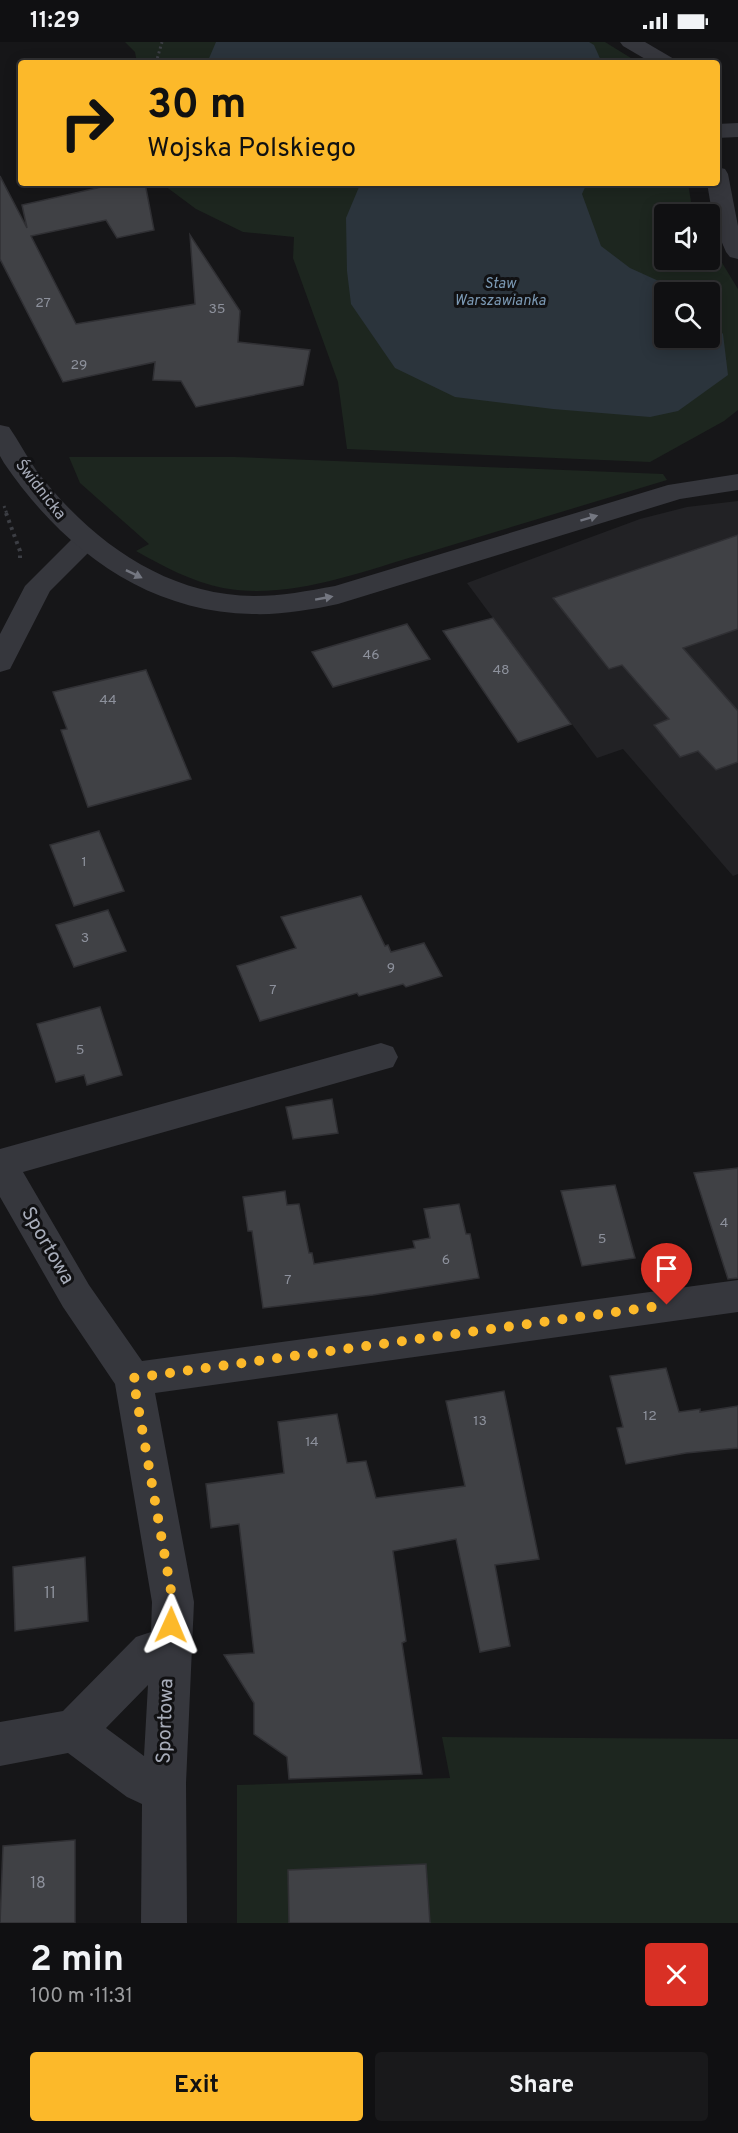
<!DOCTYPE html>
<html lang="en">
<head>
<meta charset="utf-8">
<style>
  body { margin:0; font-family:Overpass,sans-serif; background:#19191b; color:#f1f3f6; height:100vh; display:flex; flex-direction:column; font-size:22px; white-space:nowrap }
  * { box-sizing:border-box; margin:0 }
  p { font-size:20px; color:#9c9d9f }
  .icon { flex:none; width:33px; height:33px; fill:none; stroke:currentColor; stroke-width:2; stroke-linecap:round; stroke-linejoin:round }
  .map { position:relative; height:1881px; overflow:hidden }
  .side { display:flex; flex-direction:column; background:#101012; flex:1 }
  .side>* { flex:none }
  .hud { position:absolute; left:18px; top:18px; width:702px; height:126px; border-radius:6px; box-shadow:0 3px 15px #0003,0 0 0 2px #303032; background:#fcb92a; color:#111; overflow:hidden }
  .fabs { position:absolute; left:654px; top:162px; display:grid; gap:12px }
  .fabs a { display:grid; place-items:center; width:66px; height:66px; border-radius:6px; background:#101012; box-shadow:0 3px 15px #0003,0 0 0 2px #303032; font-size:30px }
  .pin { position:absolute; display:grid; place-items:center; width:51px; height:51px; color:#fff; margin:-62px -26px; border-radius:50% 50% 50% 0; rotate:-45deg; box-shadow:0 0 6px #0007 }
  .pin .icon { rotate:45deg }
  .me { position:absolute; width:66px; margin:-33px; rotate:1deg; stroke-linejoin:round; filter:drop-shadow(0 0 4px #0008) }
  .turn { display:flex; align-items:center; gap:21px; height:126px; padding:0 30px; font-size:27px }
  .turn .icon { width:78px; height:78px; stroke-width:2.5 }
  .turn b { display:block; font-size:42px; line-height:51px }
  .round { display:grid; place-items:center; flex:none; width:63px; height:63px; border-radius:6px; background:#19191b }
  .summary { display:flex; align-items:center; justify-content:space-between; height:102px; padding:0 30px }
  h1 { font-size:36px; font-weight:700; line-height:45px }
  .primary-button { display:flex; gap:12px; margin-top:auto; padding:12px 30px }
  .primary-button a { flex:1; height:69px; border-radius:6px; background:#fcb92a; color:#111; font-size:24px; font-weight:700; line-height:69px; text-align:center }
  .primary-button a+a { background:#19191b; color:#f1f3f6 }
  .status { display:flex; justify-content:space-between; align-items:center; height:42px; padding:0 30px; background:#101012; direction:ltr }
  .status svg { height:16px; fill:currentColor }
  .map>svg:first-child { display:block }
  .built { fill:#222225 }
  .green { fill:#1d261f; fill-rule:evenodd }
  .water { fill:#2b343c }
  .building { fill:#404145; stroke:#303034; stroke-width:1.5 }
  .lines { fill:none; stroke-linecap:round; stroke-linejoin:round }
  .path-far1 { stroke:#3c3e44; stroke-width:3; stroke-dasharray:2 3; stroke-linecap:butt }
  .path { stroke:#3c3e44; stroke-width:4; stroke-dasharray:3 4.5; stroke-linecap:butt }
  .minor { fill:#36373d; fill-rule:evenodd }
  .tertiary { fill:#36373d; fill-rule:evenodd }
  .oneway { fill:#747781 }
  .route { stroke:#fcb92a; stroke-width:10; stroke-dasharray:0 18 }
  .labels { text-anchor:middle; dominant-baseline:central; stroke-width:6; stroke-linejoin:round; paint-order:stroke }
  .number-label { font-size:14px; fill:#8d919c }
  .far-water-label { font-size:15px; font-style:italic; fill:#7c9ab5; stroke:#111113 }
  .street-label { font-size:16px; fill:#a7acb9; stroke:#111113 }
  .near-number-label { font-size:16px; fill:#8d919c }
  .near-street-label { font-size:20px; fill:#a7acb9; stroke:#111113 }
</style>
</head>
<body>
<div class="status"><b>11:29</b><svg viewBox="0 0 49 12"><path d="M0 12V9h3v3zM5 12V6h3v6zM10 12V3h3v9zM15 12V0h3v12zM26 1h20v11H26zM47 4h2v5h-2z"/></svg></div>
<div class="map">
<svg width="738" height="1881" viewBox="0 0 738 1881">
  <rect width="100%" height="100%" fill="#161618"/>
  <polygon class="built" points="738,459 738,832 733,834 623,707 597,716 467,541 640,477 687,465"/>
  <g class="green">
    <polygon points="125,0 605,0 639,21 137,21 135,10"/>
    <path d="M161,141H688L693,172H664V218H710V201L738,247V368L724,379L650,420L347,407L338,340L293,216L294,195L243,190L196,167ZM664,250H710V296H664Z"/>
    <path d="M69,415H234L663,432L667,438C584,463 502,488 419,513C358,531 287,558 223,546C192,540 163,524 136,509L149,502L80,441Z"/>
    <polygon points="442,1695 738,1697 738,1881 237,1881 237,1743 450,1736"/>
  </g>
  <g class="water">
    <polygon points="216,0 589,0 594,3 602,21 207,21"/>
    <polygon points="358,141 587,141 582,152 601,204 630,226 683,250 664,250 664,296 710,296 710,276 723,292 728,333 678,369 650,375 553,367 455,355 395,326 351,262 347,229 346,176 359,145"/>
  </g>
  <g class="building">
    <polygon points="0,134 27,186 22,163 119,141 145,141 154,188 117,196 106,178 31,194 76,282 195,262 190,193 240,269 238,300 310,308 303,343 196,365 181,339 153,338 155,320 63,340 0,217"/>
    <polygon points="738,493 738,587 683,606 738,669 738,720 716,728 698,709 680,715 654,683 669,677 622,623 609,627 553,556"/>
    <polygon points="493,576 571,682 518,700 443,589"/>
    <polygon points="407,582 430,617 333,645 312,610"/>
    <polygon points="146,628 191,737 88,765 61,688 67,687 53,650"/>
    <polygon points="99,789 124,849 74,864 50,803"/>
    <polygon points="361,854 385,904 388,903 391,910 424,901 442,934 406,945 403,942 359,954 357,951 260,979 237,924 296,906 281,875"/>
    <polygon points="108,868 126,909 74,925 56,883"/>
    <polygon points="100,965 122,1033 87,1043 84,1033 56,1040 37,982"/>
    <polygon points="332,1057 338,1091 293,1097 286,1065"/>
    <polygon points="738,1126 738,1236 728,1237 694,1131"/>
    <polygon points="615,1143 635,1216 582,1224 561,1149"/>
    <polygon points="285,1149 287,1163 299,1162 309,1211 312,1211 314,1222 415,1206 413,1199 430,1196 424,1167 459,1162 466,1192 470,1192 479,1236 373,1253 263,1266 252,1189 248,1189 243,1155"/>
    <polygon points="666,1326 679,1370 700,1367 700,1370 738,1364 738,1406 686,1411 626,1422 617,1386 623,1385 610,1334"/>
    <polygon points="504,1349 539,1517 495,1523 510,1604 480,1610 456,1497 393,1509 406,1599 402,1601 422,1732 289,1737 287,1715 254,1692 254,1661 224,1613 254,1611 239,1482 211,1486 206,1442 284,1431 278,1380 337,1372 347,1421 366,1419 376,1456 465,1444 446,1359"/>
    <polygon points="85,1515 88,1579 15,1589 13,1525"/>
    <polygon points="75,1798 75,1881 0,1881 3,1804"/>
    <polygon points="426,1822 430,1881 289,1881 288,1828"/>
  </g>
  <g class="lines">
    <g class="path-far1">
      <polyline points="156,21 162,0"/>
      <polyline points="4,464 7,472"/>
    </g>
    <polyline class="path" points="6,471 20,509 20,516"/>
    <g class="minor">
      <polygon points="738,81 738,95 717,96 717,82"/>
      <polygon points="85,491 95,494 99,500 50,549 10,627 0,630 0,592 25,544 75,494"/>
      <path d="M381,1001L393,1005L398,1015L393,1025L23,1130L89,1243L142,1319L738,1238V1270L155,1351L194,1560L186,1741L187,1881H141L142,1762L127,1755L68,1711L0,1724V1680L63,1669L136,1595L151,1590L152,1560L115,1342L63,1265L0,1155V1107ZM148,1643L144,1714L106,1686Z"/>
    </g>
    <g class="tertiary">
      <polygon points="620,0 645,0 674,17 677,21 652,21 623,4"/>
      <polygon points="717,125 725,127 728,132 738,184 738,217 730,215 726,210 714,182 707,141 717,141"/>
      <path d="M0,383L9,385C19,399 26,414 36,428C89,497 163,553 254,554C281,554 308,549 335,544L668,443L738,432V448L680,457L338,562C310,568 281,573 252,572C145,570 62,506 4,421L0,414Z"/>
    </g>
  </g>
  <defs><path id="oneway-solid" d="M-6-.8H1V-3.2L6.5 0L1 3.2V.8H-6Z" transform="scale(1.5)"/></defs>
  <g class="oneway">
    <use href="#oneway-solid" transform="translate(589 476) rotate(-17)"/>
    <use href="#oneway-solid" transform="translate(134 532) rotate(26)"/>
    <use href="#oneway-solid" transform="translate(324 556) rotate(-10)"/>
  </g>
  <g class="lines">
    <polyline class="route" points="171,1583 173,1560 133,1336 667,1263"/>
  </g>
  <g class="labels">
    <g class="number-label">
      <text x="43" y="261">27</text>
      <text x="217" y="267">35</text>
      <text x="79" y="323">29</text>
      <text x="371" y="613">46</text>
      <text x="501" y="628">48</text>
      <text x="108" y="658">44</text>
      <text x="84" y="820">1</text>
      <text x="85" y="896">3</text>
      <text x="391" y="926">9</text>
      <text x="273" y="948">7</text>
      <text x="80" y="1008">5</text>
      <text x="724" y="1181">4</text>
      <text x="602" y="1197">5</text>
      <text x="446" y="1218">6</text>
      <text x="288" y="1238">7</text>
      <text x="650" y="1374">12</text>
      <text x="480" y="1379">13</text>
      <text x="312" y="1400">14</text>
    </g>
    <g class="far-water-label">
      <text x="500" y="242">Staw<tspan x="500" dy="17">Warszawianka</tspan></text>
    </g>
    <g class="street-label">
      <text transform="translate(40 448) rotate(52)">Świdnicka</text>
    </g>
    <g class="near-number-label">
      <text x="50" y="1552">11</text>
      <text x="38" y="1842">18</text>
    </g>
    <g class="near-street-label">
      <text transform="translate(47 1204) rotate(60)">Sportowa</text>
      <text transform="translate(166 1679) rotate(-88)">Sportowa</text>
    </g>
  </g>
</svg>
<div class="fabs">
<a><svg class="icon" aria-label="sound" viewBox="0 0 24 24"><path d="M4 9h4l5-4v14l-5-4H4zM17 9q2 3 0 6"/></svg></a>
<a><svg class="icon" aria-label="search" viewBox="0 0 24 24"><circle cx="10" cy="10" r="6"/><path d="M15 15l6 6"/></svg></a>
</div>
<div class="pin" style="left:667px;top:1263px;background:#d93025"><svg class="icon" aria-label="arrive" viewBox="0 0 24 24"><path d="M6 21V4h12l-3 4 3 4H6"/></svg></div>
<svg class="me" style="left:171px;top:1583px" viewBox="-20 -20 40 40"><path d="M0-17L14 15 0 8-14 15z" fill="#fcb92a" stroke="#fff" stroke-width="4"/></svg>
<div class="hud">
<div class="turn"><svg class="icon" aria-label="right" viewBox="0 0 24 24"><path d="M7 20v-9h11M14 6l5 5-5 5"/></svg><div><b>30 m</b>Wojska Polskiego</div></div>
</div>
</div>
<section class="side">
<div class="summary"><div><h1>2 min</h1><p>100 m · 11:31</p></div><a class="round" style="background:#d93025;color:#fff"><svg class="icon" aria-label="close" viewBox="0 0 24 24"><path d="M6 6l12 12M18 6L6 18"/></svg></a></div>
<div class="primary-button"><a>Exit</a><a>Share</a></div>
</section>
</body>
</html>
